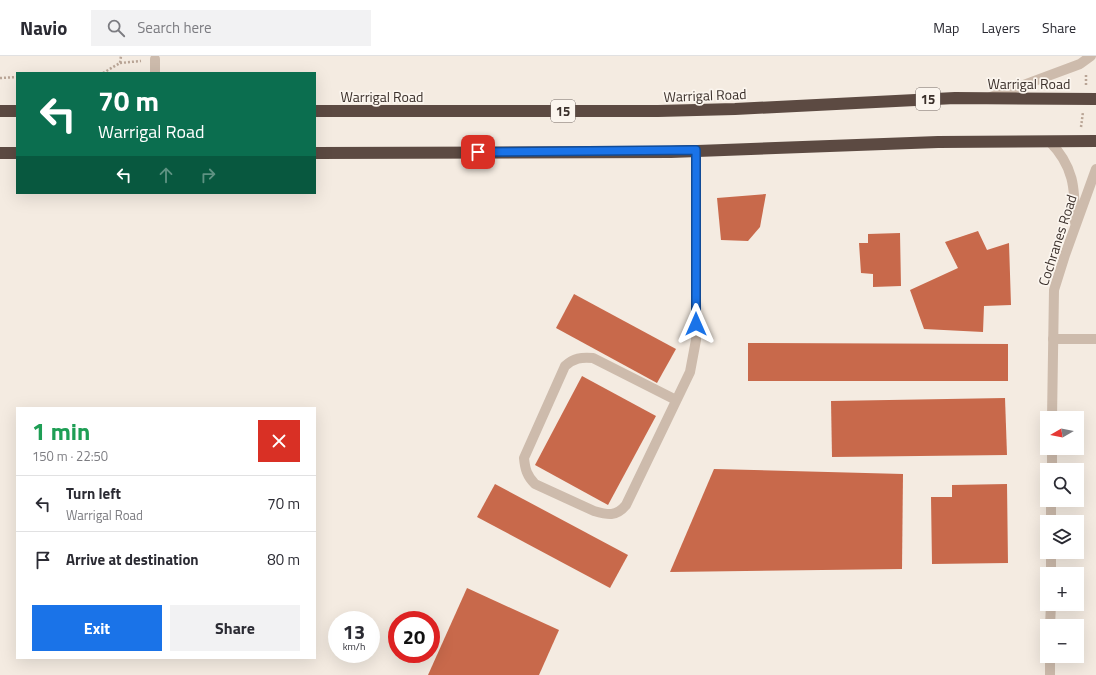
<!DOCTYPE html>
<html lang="en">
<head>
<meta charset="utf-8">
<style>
  body { margin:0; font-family:"Titillium Web",sans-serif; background:#f2f2f3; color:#2b2b33; height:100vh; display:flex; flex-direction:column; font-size:15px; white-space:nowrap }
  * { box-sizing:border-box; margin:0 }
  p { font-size:13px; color:#7c7c81 }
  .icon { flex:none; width:22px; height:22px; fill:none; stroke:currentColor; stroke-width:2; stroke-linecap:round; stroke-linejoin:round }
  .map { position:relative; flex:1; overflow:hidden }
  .side { position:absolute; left:16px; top:351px; width:300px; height:252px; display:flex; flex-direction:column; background:#fff; border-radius:0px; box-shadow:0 4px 16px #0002 }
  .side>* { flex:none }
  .banner { position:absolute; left:16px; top:16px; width:300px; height:122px; border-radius:0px; box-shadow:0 4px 16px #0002; background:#0b6e4f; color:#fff; overflow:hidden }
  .needle { width:26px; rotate:261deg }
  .tools { position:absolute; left:1040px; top:355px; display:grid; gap:8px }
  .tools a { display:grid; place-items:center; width:44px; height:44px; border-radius:0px; background:#fff; box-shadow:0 4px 16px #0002; font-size:20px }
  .speed { position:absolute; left:328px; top:555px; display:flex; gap:8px; font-size:20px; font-weight:700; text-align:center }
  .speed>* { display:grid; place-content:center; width:52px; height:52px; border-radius:50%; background:#fff; box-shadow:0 4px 16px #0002; line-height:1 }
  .speed small { font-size:10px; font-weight:400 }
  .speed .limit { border:6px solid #d22; background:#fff; color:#111 }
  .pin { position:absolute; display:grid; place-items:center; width:34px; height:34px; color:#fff; margin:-17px; border-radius:8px; box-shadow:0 2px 6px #0006 }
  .me { position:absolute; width:44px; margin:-22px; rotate:0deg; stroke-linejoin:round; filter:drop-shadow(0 0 3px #0008) }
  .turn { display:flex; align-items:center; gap:14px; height:84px; padding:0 16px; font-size:18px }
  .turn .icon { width:52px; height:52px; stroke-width:2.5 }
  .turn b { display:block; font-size:28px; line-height:34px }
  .lanes { display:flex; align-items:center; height:38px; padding:0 16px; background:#0003; justify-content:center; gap:20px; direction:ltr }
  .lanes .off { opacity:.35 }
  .round { display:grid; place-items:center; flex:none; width:42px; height:42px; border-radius:0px; background:#f2f2f3 }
  .overview { display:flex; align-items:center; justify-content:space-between; height:68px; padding:0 16px }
  h1 { font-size:24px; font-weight:700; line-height:30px; color:#1e9e55 }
  .action { display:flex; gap:8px; margin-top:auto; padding:8px 16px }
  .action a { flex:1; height:46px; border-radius:0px; background:#1a73e8; color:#fff; font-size:16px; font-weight:700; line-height:46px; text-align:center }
  .action a+a { background:#f2f2f3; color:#2b2b33 }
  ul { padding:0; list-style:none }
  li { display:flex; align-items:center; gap:12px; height:56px; padding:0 16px; border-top:1px solid #e1e1e2 }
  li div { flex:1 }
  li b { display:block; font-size:15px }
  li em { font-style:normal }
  header { display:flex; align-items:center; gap:24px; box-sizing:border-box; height:56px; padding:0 20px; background:#fff; border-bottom:1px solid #e1e1e2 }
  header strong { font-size:19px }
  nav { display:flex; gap:22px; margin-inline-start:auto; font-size:14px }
  .search { width:280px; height:36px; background:#f2f2f3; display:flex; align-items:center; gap:10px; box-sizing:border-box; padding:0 14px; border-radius:0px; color:#7c7c81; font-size:15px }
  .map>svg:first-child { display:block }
  .building { fill:#c8694b }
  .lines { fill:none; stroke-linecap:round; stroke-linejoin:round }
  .path { stroke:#b9a596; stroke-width:2.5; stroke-dasharray:2 2; stroke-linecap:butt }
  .minor { stroke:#cdbbac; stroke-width:10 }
  .highway { stroke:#5c4a42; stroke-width:12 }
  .route-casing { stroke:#114b97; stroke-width:10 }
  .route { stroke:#1a73e8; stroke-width:7 }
  .labels { text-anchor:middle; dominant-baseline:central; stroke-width:3.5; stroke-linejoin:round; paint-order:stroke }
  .shield { fill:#fbf5ee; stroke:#756b66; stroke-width:1 }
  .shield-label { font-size:13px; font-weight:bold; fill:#3b302b }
  .street-label { font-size:14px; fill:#3b302b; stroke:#fbf5ee }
</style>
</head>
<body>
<header>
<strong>Navio</strong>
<div class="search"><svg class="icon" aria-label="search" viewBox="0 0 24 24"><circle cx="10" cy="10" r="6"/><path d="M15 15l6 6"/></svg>Search here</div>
<nav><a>Map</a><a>Layers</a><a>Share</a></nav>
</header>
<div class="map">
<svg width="1096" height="619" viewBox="0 0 1096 619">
  <rect width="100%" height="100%" fill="#f4ebe1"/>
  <g class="building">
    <polygon points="766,138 760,171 748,185 721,184 717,142"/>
    <polygon points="978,175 987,194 1009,187 1011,249 984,250 983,276 924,273 910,234 958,212 945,186"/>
    <polygon points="900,177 901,230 873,231 873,218 861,217 859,187 868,187 868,178"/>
    <polygon points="574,238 676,293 657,327 556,272"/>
    <polygon points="748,287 1008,288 1008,325 748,325"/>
    <polygon points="582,320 656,360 608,449 535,409"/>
    <polygon points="1005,342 1007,399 832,401 831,345"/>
    <polygon points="714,413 903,418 902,513 670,516"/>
    <polygon points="495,428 628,499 610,532 477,461"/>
    <polygon points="1007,428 1008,507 932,508 931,441 952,441 952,429"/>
    <polygon points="467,532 559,574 539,619 428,619"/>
  </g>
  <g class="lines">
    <g class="path">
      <polyline points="120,7 141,5"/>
      <polyline points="103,17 120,7 121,0"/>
      <polyline points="0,22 17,21"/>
      <polyline points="1086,29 1086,19"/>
      <polyline points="1081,71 1083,56"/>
    </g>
    <g class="minor">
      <polyline points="155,17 155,3"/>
      <polyline points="991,41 1072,11 1080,8 1091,0"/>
      <path d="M1049,85C1074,110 1075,132 1075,166"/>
      <polyline points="1053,283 1096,283"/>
      <path d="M676,344L593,302C581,301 574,302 565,310L524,402C525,413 527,420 535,428L594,455C608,459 616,461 626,449L690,316L696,284V95"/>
      <polyline points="1052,362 1054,234 1065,199 1096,113"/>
      <polyline points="1052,414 1052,392"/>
      <polyline points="1051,466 1051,444"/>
      <polyline points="1051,518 1051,496"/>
      <polyline points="1050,570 1051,548"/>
      <polyline points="1050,619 1050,600"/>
    </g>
    <g class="highway">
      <polyline points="0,55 17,55"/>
      <polyline points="315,55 658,55 735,53 955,42 1096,43"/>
      <polyline points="0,97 17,97"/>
      <polyline points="315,97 671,96 938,86 1096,85"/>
    </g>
  </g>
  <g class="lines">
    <g class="route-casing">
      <polyline id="route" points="478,96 696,94 696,268"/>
    </g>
    <use href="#route" class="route"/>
  </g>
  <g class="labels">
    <g class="shield">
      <rect x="916" y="32" width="24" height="22" rx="3"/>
      <rect x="551" y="44" width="24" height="22" rx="3"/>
    </g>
    <g class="shield-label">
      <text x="928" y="43">15</text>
      <text x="563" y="55">15</text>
    </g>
    <g class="street-label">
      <text x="1029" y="27">Warrigal Road</text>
      <text transform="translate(705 39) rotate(-2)">Warrigal Road</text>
      <text x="382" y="40">Warrigal Road</text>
      <text transform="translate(1057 184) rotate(-72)">Cochranes Road</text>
    </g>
  </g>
</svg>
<div class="tools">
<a><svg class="needle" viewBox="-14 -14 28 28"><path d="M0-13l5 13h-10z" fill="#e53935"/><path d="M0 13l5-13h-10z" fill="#7c7c81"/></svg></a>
<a><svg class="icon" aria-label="search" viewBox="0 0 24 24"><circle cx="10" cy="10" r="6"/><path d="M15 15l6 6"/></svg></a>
<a><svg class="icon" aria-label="layers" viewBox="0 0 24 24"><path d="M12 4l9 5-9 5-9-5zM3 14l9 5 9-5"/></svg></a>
<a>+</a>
<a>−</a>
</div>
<div class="speed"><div>13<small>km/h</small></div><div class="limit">20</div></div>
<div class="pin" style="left:478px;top:96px;background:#d93025"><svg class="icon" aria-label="arrive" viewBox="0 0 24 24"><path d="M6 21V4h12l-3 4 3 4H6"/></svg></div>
<svg class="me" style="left:696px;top:268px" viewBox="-20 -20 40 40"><path d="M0-17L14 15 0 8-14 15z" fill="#1a73e8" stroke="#fff" stroke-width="4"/></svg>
<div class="banner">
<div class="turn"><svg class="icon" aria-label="left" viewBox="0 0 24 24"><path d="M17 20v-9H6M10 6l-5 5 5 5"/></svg><div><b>70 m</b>Warrigal Road</div></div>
<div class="lanes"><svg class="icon" aria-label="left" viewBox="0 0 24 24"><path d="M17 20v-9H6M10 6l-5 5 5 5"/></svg><svg class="icon off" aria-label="ahead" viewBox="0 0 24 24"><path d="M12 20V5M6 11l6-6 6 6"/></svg><svg class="icon off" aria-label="right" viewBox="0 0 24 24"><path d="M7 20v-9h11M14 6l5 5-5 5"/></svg></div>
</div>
<section class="side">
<div class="overview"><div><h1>1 min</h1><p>150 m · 22:50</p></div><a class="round" style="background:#d93025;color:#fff"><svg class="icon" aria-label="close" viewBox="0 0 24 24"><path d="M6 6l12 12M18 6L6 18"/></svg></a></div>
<ul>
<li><svg class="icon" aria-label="left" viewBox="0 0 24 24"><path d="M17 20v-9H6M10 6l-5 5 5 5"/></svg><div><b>Turn left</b><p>Warrigal Road</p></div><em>70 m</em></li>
<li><svg class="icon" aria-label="arrive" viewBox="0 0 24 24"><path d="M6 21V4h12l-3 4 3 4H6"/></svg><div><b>Arrive at destination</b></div><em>80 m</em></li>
</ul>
<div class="action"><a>Exit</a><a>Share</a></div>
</section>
</div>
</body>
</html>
